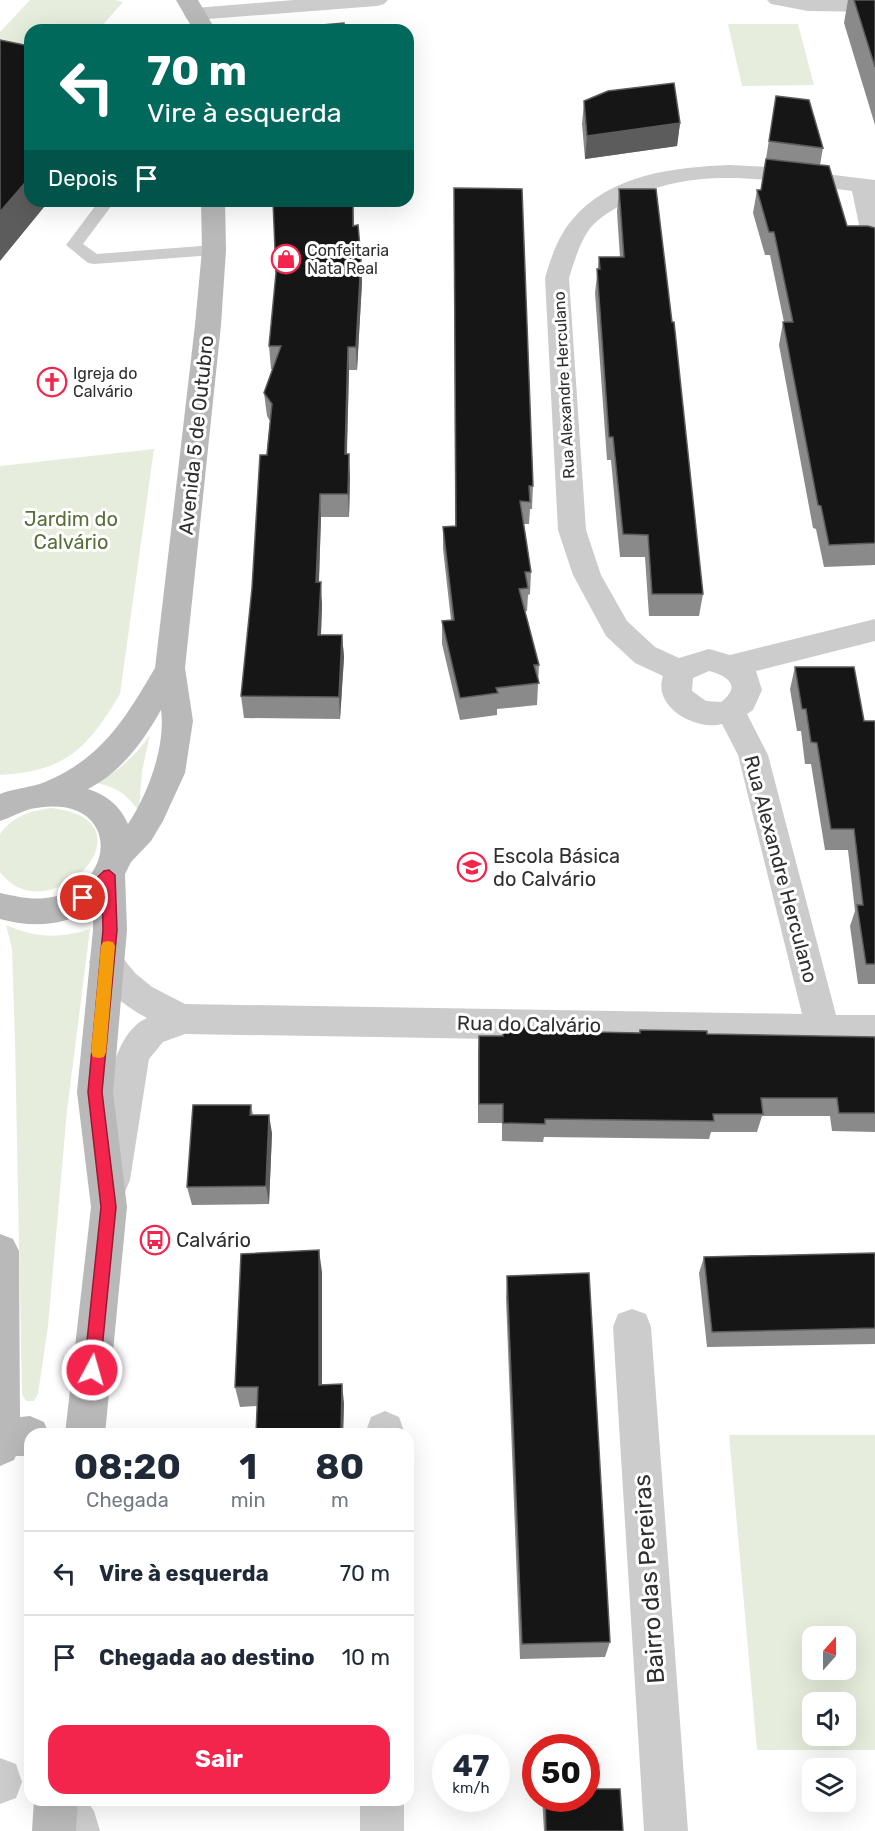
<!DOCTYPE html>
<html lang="pt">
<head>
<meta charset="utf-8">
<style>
  body { margin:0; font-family:Rubik,sans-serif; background:#f2f2f3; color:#1f2937; height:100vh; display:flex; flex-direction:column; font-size:22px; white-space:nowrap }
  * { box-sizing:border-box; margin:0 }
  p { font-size:20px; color:#747a83 }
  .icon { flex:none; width:33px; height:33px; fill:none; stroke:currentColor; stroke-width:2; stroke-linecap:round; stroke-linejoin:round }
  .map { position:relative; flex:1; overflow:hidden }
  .drawer { position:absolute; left:24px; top:1428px; width:390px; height:378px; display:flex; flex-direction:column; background:#fff; border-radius:18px; box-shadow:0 6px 24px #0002 }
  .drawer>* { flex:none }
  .banner { position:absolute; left:24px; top:24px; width:390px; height:183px; border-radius:18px; box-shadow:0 6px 24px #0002; background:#00695c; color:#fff; overflow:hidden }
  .needle { width:39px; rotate:21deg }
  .controls { position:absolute; left:802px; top:1626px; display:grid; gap:12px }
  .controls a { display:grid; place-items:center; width:54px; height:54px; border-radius:12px; background:#fff; box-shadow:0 6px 24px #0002; font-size:30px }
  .speed { position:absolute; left:432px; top:1734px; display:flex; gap:12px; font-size:30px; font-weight:700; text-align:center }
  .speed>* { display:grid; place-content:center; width:78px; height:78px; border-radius:50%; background:#fff; box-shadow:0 6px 24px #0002; line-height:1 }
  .speed small { font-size:15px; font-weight:400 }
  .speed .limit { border:9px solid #d22; background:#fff; color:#111 }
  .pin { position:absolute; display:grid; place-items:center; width:51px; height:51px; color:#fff; margin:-26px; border:3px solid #fff; border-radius:50%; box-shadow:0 2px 6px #0007 }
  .me { position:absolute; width:66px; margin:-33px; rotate:6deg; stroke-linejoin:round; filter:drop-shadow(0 0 4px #0008) }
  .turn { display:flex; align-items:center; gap:21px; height:126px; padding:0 24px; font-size:27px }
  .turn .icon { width:78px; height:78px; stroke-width:2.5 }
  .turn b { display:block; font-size:42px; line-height:51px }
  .then { display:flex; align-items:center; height:57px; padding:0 24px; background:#0003; gap:12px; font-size:22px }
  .eta { display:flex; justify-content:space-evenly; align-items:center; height:102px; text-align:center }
  .eta b { font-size:36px; font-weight:700; line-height:42px }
  .primary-button { display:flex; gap:12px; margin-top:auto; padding:12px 24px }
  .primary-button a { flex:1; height:69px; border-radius:18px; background:#f3254d; color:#fff; font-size:24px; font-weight:700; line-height:69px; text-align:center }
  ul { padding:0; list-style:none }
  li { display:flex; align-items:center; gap:18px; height:84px; padding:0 24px; border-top:2px solid #e0e1e3 }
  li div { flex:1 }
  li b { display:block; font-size:22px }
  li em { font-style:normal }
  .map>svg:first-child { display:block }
  .green { fill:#e7eddc; fill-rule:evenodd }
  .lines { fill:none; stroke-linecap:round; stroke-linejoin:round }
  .lane { fill:#ccc; fill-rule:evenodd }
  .street { fill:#ccc; fill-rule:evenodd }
  .secondary { fill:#b9b9b9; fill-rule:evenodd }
  .wall { fill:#8a8a8a }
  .shaded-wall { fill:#5c5c5c }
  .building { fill:#161616; stroke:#5c5c5c; stroke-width:1.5 }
  .route { fill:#f3254d; stroke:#9e1832; stroke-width:1.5 }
  .slow { fill:#f59e0b }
  .labels { text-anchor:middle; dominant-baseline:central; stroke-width:6; stroke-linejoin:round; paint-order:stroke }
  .far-poi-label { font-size:16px; fill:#2f2f2f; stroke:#fff; text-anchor:start }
  .far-street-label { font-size:16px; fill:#2f2f2f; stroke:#fff }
  .street-label { font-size:20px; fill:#2f2f2f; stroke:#fff }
  .park-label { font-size:20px; fill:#596f39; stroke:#fff }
  .poi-label { font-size:20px; fill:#2f2f2f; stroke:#fff; text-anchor:start }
  .near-street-label { font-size:24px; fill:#2f2f2f; stroke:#fff }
</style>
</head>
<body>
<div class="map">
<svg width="875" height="1831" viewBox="0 0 875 1831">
  <rect width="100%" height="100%" fill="#fff"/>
  <g class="green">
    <polygon points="30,0 115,0 123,2 98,30 30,30 30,82 0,75 0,32"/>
    <polygon points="728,24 798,24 814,85 742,86"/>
    <path d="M154,449L120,694C87,749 66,771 0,775V466Z"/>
    <path d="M150,735L142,771L139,811C126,794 117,787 96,783C120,770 135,756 150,735Z"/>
    <path d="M51,808C161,820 48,937 0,872V834C13,816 30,811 51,808Z"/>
    <path d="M6,925C36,938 59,939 90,929L67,1111L48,1326L38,1394L34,1401H26L22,1394L15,1041L12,949Z"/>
    <path d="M729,1435H875V1750H757ZM846,1636V1670H813V1636ZM846,1702V1736H813V1702Z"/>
  </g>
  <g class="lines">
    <polygon class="lane" points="99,201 115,201 83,244 97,254 214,245 222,250 214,255 94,264 88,263 66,245"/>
    <g class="street">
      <polygon points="294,0 388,0 384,4 377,6 195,20 187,19 184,14 187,9 195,8"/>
      <polygon points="767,0 875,0 875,12 808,11 771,4"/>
      <path d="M730,165L768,167L875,180V251L866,249L863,244L852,191C776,181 684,161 616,208C606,214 595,221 588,231C579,245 574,262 569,278L586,530L601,575L627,621L655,647L679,658L709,649L730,655L875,619V641L756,671L762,690L753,710L747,714L768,755L836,1015H875V1045L185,1034L163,1042L149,1059L130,1180L125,1192L112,1196L99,1192L94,1180C100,1138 104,1036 147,1018C122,1005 102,987 89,962L94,952L106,948L118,952L135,973L152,987L185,1004L802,1014L738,755L722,724C696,731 652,707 663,676L635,663L606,636L573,575L558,530L545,278C551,258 558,236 572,220C610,174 675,167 730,165ZM709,671C728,676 742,686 721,702L706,701L692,691L693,678Z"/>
      <polygon points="632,1309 646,1314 651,1327 688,1831 644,1831 613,1327 618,1314"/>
      <polygon points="385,1411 399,1417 405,1434 365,1434 371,1417"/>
      <polygon points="0,1758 16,1764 22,1782 16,1798 0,1804"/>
      <polygon points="37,1800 86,1800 94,1811 100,1831 54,1831 43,1816"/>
      <rect x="360" y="1800" width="44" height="31"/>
    </g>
    <g class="secondary">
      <polygon points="176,0 198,0 212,24 212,30 190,30 190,24"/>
      <path d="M201,201H225L226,250L221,325L185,668L193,721L185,773L163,821L151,841L131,862L125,874L127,930L113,1092L127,1207L105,1434H65L91,1207L77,1092L93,930V909C62,926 34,928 0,919V893C15,896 30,900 46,898C120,890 123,789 30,809C20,812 10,818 0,821V794C14,788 31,788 45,782C102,758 125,719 155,668L195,325L202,250ZM161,710C166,746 148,794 128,824C120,806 107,795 88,789C121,772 143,742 161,710Z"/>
      <polygon points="0,1234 13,1239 19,1251 20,1417 30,1416 44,1422 49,1434 30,1434 30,1456 16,1456 14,1460 0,1466"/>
      <polygon points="34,1800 78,1800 76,1831 32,1831"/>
    </g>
  </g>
  <g class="wall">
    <polygon points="848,0 875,0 875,125 844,23"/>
    <polygon points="776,96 823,148 820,165 847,226 875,228 875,565 824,567 816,529 813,528 779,345 783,322 784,322 770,255 765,255 753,213 757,190 761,190"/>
    <polygon points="584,101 680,123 677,146 585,159 582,124"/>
    <polygon points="454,188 533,486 532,509 530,509 529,524 524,524 531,572 530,594 528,595 527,611 525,611 539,665 537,705 497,709 497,715 460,720 442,644 442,621 451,620 443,549 443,527 455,526"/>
    <polygon points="619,189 703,594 699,616 649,616 645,557 620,557 611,460 607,460 595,293 599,257 620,257 617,212"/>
    <polygon points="354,226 362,282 357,370 349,370 347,454 350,477 349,517 321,517 319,582 322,605 321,635 342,635 344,657 340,719 244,718 241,696 270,421 267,416 264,393 273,369 271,369 269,346"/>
    <polygon points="795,667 864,721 875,721 875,984 858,984 850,926 855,911 848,850 825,850 811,764 805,764 801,731 797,731 790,689"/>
    <polygon points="503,1027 543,1031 639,1033 640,1030 707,1034 875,1037 875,1132 832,1131 830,1116 762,1116 757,1132 711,1132 709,1139 544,1137 543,1142 502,1141 502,1123 478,1123 478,1055 479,1036 503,1036"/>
    <polygon points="251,1105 253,1115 272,1133 269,1204 192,1205 187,1187"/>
    <polygon points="875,1253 875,1344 707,1347 699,1273 704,1257"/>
    <polygon points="322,1272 322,1385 344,1403 343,1434 256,1434 257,1406 240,1407 235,1387"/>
    <polygon points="507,1276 610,1642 605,1657 520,1659 506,1298"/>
    <polygon points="587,1789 623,1831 544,1831 542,1798 586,1798"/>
  </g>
  <g class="shaded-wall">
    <polygon points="680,123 677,146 585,159 587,136"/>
    <polygon points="30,177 30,201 49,201 0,261 0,212"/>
    <polygon points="354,201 354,249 353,226"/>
    <polygon points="361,259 362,282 357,370 356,347"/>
    <polygon points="348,347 349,370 346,477 345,454"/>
    <polygon points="349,454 350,477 349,517 348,494"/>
    <polygon points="320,494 321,517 318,605 316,582"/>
    <polygon points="321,582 322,605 320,658 318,635"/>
    <polygon points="342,635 344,657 340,719 339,697"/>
    <polygon points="269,1115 272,1133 269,1204 266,1186"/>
    <polygon points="319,1250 322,1272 322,1404 319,1385"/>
    <polygon points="342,1384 344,1403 343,1434 341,1434"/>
  </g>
  <g class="building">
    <polygon points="854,0 875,0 875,67"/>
    <polygon points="344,23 344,30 287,30 287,28"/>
    <polygon points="0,40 30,46 30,177 0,212"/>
    <polygon points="674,83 680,123 587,136 584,101 608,91"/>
    <polygon points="776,96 809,100 823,148 769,141"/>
    <polygon points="766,159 829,166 847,226 868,226 875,228 875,543 829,545 821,506 818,505 783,322 793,322 774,232 769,232 757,190 761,190"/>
    <polygon points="454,188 522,189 533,486 529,486 530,502 520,501 531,572 525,572 528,588 519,589 539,665 534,665 539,683 496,688 498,693 460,698 442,621 454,620 443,527 456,526"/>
    <polygon points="619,189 656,189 672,322 674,322 703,594 652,594 648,535 623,534 613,437 609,437 597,269 600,269 599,257 624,257"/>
    <polygon points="273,201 353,201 353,226 358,225 361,259 356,347 348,347 345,454 349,454 348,494 320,494 316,582 321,582 318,635 342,635 339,697 241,696 252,588 260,455 267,455 272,404 264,393 281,346 269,346 276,273"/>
    <polygon points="795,667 854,667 864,721 875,721 875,964 866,964 857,905 863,905 854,829 831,829 817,743 811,742 806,709 802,709"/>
    <polygon points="503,1027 543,1028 543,1031 640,1033 640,1030 707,1031 707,1034 875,1037 875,1113 839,1113 837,1098 761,1098 763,1114 713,1114 714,1121 545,1119 545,1124 503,1123 503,1104 479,1104 479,1036 503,1036"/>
    <polygon points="193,1105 251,1105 250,1115 269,1115 266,1186 187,1187"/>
    <polygon points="319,1250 319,1385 342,1384 341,1434 256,1434 258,1387 235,1387 241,1254"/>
    <polygon points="875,1253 875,1328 712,1332 704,1257"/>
    <polygon points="589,1273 610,1642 522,1644 507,1276"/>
    <polygon points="586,1772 587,1789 620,1789 623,1831 546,1831 545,1798 586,1798"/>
  </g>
  <polygon class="route" points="109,870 115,875 117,930 102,1092 116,1207 100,1370 98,1375 92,1377 86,1375 84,1370 101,1207 88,1092 103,930 102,891 83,904 76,898 104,871"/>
  <polygon class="slow" points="108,941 113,942 115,946 106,1052 104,1057 99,1058 93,1057 91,1052 101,946 103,942"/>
  <defs>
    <g id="shop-ring" transform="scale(1.5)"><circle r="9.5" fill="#fff" stroke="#f3254d" stroke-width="1.5"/><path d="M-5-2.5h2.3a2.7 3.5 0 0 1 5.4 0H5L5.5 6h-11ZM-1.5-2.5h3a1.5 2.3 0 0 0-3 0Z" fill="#f3254d"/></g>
    <g id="church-ring" transform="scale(1.5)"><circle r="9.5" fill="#fff" stroke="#f3254d" stroke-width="1.5"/><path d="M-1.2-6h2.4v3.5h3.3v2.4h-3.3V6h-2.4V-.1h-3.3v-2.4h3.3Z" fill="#f3254d"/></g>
    <g id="school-ring" transform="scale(1.5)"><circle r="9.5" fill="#fff" stroke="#f3254d" stroke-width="1.5"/><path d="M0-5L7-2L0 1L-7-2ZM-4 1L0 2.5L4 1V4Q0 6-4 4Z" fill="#f3254d"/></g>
    <g id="bus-ring" transform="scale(1.5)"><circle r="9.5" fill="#fff" stroke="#f3254d" stroke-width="1.5"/><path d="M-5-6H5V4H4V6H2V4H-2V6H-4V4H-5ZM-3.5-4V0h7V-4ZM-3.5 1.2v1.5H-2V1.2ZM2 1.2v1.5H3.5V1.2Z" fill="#f3254d"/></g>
  </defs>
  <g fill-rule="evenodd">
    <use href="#shop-ring" x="286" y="259"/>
    <use href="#church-ring" x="52" y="382"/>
    <use href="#school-ring" x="472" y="867"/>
    <use href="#bus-ring" x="155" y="1240"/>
  </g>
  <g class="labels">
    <g class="far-poi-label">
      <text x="307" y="250">Confeitaria<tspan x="307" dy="18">Nata Real</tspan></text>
      <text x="73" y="373">Igreja do<tspan x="73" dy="18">Calvário</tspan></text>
    </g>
    <g class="far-street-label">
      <text transform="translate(564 385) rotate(-93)">Rua Alexandre Herculano</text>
    </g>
    <g class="street-label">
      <text transform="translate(196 435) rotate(-84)">Avenida 5 de Outubro</text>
      <text transform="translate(781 869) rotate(75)">Rua Alexandre Herculano</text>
      <text transform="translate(529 1024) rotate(1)">Rua do Calvário</text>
    </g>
    <g class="park-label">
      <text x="71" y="519">Jardim do<tspan x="71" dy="23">Calvário</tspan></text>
    </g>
    <g class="poi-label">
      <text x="493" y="856">Escola Básica<tspan x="493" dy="23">do Calvário</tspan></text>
      <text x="176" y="1240">Calvário</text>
    </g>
    <g class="near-street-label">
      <text transform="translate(649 1579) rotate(-94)">Bairro das Pereiras</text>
    </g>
  </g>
</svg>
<div class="controls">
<a><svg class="needle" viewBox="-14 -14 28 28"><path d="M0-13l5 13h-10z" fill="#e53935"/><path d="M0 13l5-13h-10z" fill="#747a83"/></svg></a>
<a><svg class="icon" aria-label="sound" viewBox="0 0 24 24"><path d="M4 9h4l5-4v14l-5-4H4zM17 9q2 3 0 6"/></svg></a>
<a><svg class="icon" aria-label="layers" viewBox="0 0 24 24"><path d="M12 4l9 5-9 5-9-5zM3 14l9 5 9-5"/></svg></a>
</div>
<div class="speed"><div>47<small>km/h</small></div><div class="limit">50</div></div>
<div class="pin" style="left:83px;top:898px;background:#d93025"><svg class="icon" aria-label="arrive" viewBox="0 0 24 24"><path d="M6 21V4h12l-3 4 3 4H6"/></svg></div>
<svg class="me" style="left:92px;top:1370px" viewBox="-20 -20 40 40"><circle r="17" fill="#f3254d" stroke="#fff" stroke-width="3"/><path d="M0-11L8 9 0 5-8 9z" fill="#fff"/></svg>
<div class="banner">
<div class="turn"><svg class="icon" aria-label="left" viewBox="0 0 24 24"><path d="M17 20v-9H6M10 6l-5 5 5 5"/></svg><div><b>70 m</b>Vire à esquerda</div></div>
<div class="then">Depois<svg class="icon" aria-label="arrive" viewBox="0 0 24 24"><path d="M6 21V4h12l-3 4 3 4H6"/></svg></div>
</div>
<section class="drawer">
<div class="eta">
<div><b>08:20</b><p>Chegada</p></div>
<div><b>1</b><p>min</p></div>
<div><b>80</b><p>m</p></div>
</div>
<ul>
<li><svg class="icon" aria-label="left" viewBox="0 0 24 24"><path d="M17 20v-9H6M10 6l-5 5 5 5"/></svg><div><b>Vire à esquerda</b></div><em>70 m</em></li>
<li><svg class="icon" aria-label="arrive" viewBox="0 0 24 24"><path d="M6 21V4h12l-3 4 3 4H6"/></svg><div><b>Chegada ao destino</b></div><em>10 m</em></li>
</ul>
<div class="primary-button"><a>Sair</a></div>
</section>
</div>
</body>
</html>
